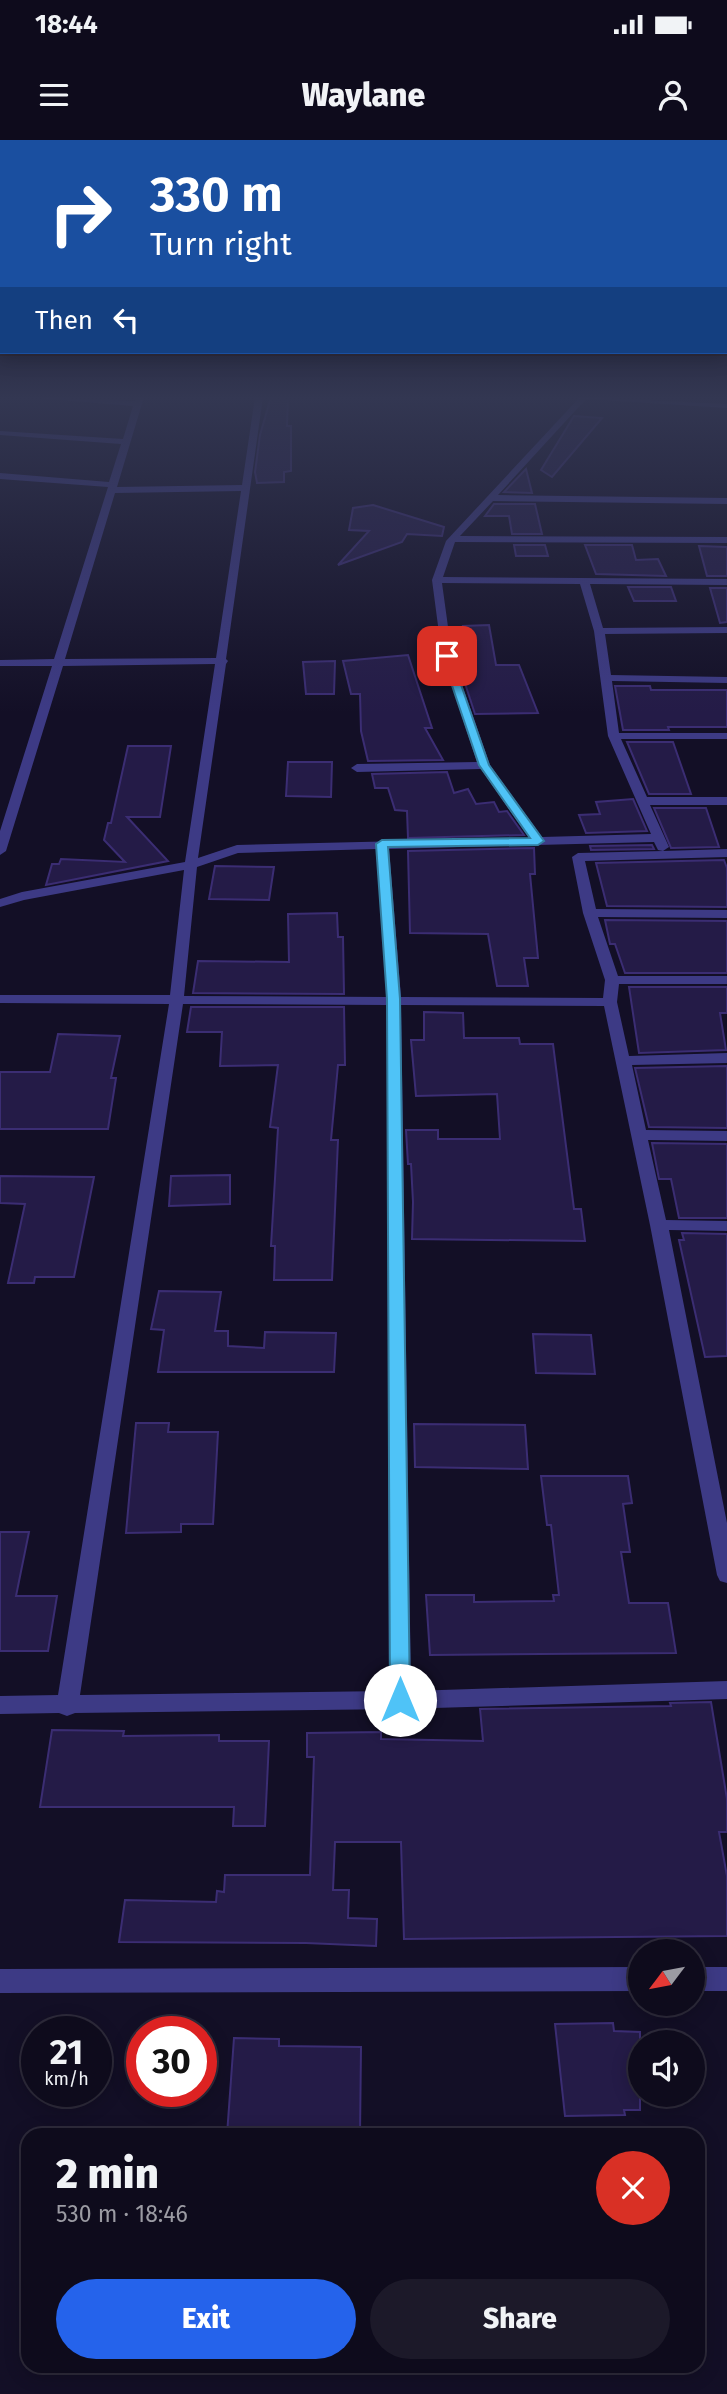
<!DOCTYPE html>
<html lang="en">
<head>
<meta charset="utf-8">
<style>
  body { margin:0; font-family:"Fira Sans",sans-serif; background:#1c1929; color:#f1f3f6; height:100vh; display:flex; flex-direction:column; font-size:26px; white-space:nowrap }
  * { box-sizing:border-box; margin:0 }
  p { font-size:23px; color:#9b9ba3 }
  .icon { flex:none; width:38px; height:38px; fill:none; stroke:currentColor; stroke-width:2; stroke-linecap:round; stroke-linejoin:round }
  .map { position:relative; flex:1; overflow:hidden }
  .details { position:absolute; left:21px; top:1988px; width:684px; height:245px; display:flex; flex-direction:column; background:#0e0b1c; border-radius:21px; box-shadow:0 4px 18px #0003,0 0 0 2px #2e2b3b }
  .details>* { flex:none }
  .banner { position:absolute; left:0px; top:0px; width:728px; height:214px; box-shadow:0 4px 18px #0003,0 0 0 2px #2e2b3b; background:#1a4fa0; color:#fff; overflow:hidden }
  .needle { width:46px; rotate:238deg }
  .buttons { position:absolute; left:628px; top:1799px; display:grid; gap:14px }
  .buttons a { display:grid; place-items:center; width:77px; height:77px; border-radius:50%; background:#0e0b1c; box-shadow:0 4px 18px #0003,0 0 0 2px #2e2b3b; font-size:35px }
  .speed { position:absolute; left:21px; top:1876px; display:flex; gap:14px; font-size:35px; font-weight:700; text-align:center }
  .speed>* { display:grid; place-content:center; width:91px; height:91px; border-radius:50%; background:#0e0b1c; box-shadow:0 4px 18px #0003,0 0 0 2px #2e2b3b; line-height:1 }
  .speed small { font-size:18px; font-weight:400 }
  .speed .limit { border:10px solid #d22; background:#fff; color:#111 }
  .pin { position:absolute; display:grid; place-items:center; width:60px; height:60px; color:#fff; margin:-30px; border-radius:14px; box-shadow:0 4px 10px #0006 }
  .me { position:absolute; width:77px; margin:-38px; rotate:0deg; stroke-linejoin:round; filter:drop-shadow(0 0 5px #0008) }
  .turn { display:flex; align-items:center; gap:24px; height:147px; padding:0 35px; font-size:32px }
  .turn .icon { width:91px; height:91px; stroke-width:2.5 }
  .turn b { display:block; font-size:49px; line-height:60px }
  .then { display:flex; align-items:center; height:66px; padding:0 35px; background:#0003; gap:14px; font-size:26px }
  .round { display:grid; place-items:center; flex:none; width:74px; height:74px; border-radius:37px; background:#1c1929 }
  .headline { display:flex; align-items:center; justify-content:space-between; height:119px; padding:0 35px }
  h1 { font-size:42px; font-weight:800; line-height:52px }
  .cta { display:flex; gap:14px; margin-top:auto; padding:14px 35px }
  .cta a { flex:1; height:80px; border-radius:42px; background:#2563eb; color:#fff; font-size:28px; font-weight:800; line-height:80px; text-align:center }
  .cta a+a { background:#1c1929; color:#f1f3f6 }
  .status { display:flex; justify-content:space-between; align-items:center; height:49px; padding:0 35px; background:#0e0b1c; direction:ltr }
  .status svg { height:19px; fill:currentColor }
  header { display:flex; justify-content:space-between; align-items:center; height:91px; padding:0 35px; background:#0e0b1c; font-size:32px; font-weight:800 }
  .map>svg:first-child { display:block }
  .building { fill:#241b47; stroke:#3b2d73; stroke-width:2 }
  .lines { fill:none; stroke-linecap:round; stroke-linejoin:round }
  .minor { fill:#3d3a85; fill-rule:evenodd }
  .route { fill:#4fc3f7; stroke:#337fa1; stroke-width:2 }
</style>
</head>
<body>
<div class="status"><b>18:44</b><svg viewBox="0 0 49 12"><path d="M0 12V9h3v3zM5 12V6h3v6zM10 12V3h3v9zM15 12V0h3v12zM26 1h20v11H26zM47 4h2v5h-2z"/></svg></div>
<header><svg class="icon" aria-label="menu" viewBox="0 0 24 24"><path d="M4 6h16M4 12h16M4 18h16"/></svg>Waylane<svg class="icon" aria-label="person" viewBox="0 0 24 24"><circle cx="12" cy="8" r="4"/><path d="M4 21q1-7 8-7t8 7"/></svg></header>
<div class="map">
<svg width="727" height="2254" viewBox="0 0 727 2254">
  <rect width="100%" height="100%" fill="#130f26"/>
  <g class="building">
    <polygon points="271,257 288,257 287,286 291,286 291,331 284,332 284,342 257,343 255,332 260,295"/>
    <polygon points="574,276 602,278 552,337 541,330"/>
    <polygon points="526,329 532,353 504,352"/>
    <polygon points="494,364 535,364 542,394 512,394 509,376 485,376"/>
    <polygon points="373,365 444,387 442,396 407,394 402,402 338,425 369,391 349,390 353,368"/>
    <polygon points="514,405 545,405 548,416 516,416"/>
    <polygon points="585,405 632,405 636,420 658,419 666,436 596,434"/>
    <polygon points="699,406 727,407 727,436 707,436"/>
    <polygon points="628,447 671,447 676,461 634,461"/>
    <polygon points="710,448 727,448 727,482 720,483"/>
    <polygon points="489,485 496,525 519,525 538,573 475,574 454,510 468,509 463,486"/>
    <polygon points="408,515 432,588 425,588 443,620 368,621 361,591 360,554 351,554 343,521"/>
    <polygon points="335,521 334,554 306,554 303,522"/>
    <polygon points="615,546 650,546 651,550 727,550 727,587 668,587 669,590 623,590"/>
    <polygon points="627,602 673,602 691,654 649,654"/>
    <polygon points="128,606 171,606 160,677 127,677 168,721 46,745 52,724 59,724 61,719 125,722 104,700 108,683 111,683"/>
    <polygon points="288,622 332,622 331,657 286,656"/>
    <polygon points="447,632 454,653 468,649 476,664 494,662 499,672 507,671 524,695 408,698 407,671 395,670 388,648 375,648 372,634"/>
    <polygon points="633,659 647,691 586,693 579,675 600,674 596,662"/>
    <polygon points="654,668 706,668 719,707 671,708"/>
    <polygon points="652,705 654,709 591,710 590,706"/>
    <polygon points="534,708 535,734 530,734 538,818 524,818 528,846 497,846 488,794 410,793 408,711"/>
    <polygon points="724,720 727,728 727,767 607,766 596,723"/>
    <polygon points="215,726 274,727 269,760 209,759"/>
    <polygon points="337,773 338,797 343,797 344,854 193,853 198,821 289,822 288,774"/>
    <polygon points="605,780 727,781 727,833 625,833 615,804 610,804"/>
    <polygon points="629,847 727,847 727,873 720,873 726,910 639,913"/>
    <polygon points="191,867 344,867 345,925 338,925 331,1000 338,1000 332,1140 274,1140 275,1106 271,1106 278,988 270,987 278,925 220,926 222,892 187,892"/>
    <polygon points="424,872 463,873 464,898 519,898 520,904 553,904 574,1069 581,1069 585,1101 412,1099 413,1062 411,1024 408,1024 406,990 438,990 438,999 500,999 497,954 416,956 411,900 424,900"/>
    <polygon points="58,894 120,896 111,938 116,938 108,989 0,989 0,932 50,932"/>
    <polygon points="727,926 727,988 649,987 635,928"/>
    <polygon points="652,1003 727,1004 727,1078 679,1078 671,1039 659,1039"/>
    <polygon points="230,1035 230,1064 169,1066 171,1036"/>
    <polygon points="0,1036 94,1037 74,1137 35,1137 34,1143 8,1143 25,1064 0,1063"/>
    <polygon points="682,1093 727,1094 727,1216 705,1217 679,1100 684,1100"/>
    <polygon points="159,1151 221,1152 215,1191 228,1191 228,1206 264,1208 265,1192 336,1193 334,1232 158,1232 164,1190 151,1189"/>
    <polygon points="533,1194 591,1195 595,1234 536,1233"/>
    <polygon points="136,1283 169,1283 168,1292 218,1292 213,1384 181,1384 181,1392 126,1393"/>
    <polygon points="414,1284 525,1285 528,1329 415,1327"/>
    <polygon points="541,1336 628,1336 632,1363 623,1364 630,1412 621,1412 629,1463 668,1463 676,1513 430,1515 426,1455 474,1455 474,1462 554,1461 553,1455 559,1455 551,1385 547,1385"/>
    <polygon points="0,1392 29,1392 16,1456 57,1456 48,1511 0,1511"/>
    <polygon points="711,1562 727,1659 727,1692 719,1692 727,1736 727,1796 404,1799 401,1702 335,1702 333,1750 349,1750 348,1778 377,1779 376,1806 306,1803 119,1802 125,1760 216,1762 217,1751 224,1752 225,1735 310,1735 314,1617 307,1617 307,1593 381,1592 381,1599 483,1601 480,1569 671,1566 670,1563"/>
    <polygon points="52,1590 124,1591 123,1596 219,1595 219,1601 269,1601 265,1686 233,1686 234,1667 40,1667"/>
    <polygon points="613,1883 614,1891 640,1892 640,1970 624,1970 625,1975 565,1976 555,1884"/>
    <polygon points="234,1898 279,1899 279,1906 361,1907 360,1995 227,1995"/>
  </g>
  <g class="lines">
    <g class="minor">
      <path d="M24,257L135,261L136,257H144L117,347L242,345L255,257H263L226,519L228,521L226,524L198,718L237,705L529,698L481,629L357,632L351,628L357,624L477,622L442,516L432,440L446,401L580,257L727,264V268L586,259L498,355L727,358V364L493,361L460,396L727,397V403L455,402L443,437L727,439V445L590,444L603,488L727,487V493L605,494L611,535L727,537V543L612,541L619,593H727V599H621L647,657H727V665H650L669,707L663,711L727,709V717L585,721L596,769L727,770V778L598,777L618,836H727V844H619L617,862L629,916L727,913V923L632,925L646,990L727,991V1001L648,1000L666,1080L727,1081V1091L669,1090L727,1383V1443L720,1441L717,1435L650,1085L604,866L401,865L411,1551L727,1541V1559L400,1569L75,1573L67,1576L59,1573L0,1574V1556L58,1555L169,864L0,863V855H170L184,730L24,760L0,767V759L22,752L185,722L215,524L63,526L6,711L0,715V691L52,526H0V520L54,519L108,347L0,339V333L109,342L121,304L0,295V291L123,299L133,266ZM241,351L216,518L65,519L115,353ZM442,443L580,444L594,491L608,596L651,694L542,697L490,625L452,516ZM654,702L658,710L663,711L578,713L572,717L583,773L605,840L603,858L401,857L389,709ZM376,709L387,857L184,856L197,727L238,713ZM183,864L387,865L389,1551L80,1555Z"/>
      <polygon points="640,1827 640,1851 0,1853 0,1829"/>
      <rect x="693" y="1827" width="34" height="24"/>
    </g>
  </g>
  <linearGradient id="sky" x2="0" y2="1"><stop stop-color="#0a0815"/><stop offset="0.45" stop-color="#333752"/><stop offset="1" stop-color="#333752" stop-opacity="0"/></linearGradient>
  <rect width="727" height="573" fill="url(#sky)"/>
  <polygon class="route" points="447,513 451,516 489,625 544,701 538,705 388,707 400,859 410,1560 407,1566 400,1568 393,1566 390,1560 387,859 376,704 382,700 530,698 479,625 442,516"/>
</svg>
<div class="buttons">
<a><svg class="needle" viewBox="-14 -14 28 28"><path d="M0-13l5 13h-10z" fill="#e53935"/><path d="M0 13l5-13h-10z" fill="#9b9ba3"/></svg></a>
<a><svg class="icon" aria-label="sound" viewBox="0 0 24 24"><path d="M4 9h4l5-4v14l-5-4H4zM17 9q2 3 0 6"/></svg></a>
</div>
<div class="speed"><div>21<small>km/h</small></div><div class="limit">30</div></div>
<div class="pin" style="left:447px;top:516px;background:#d93025"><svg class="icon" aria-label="arrive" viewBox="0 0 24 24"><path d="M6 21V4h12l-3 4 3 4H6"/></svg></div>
<svg class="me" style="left:400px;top:1560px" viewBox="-20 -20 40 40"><circle r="19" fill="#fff"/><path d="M0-13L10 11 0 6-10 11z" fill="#4fc3f7"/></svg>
<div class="banner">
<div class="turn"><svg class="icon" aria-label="right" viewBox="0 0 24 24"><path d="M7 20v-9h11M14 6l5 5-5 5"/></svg><div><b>330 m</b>Turn right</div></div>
<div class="then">Then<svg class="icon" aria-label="left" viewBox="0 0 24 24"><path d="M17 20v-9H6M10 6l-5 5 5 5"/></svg></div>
</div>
<section class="details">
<div class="headline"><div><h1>2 min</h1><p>530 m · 18:46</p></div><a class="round" style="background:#d93025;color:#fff"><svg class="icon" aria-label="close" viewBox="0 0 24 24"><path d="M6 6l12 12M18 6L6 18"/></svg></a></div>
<div class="cta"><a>Exit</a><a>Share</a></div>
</section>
</div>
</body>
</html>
